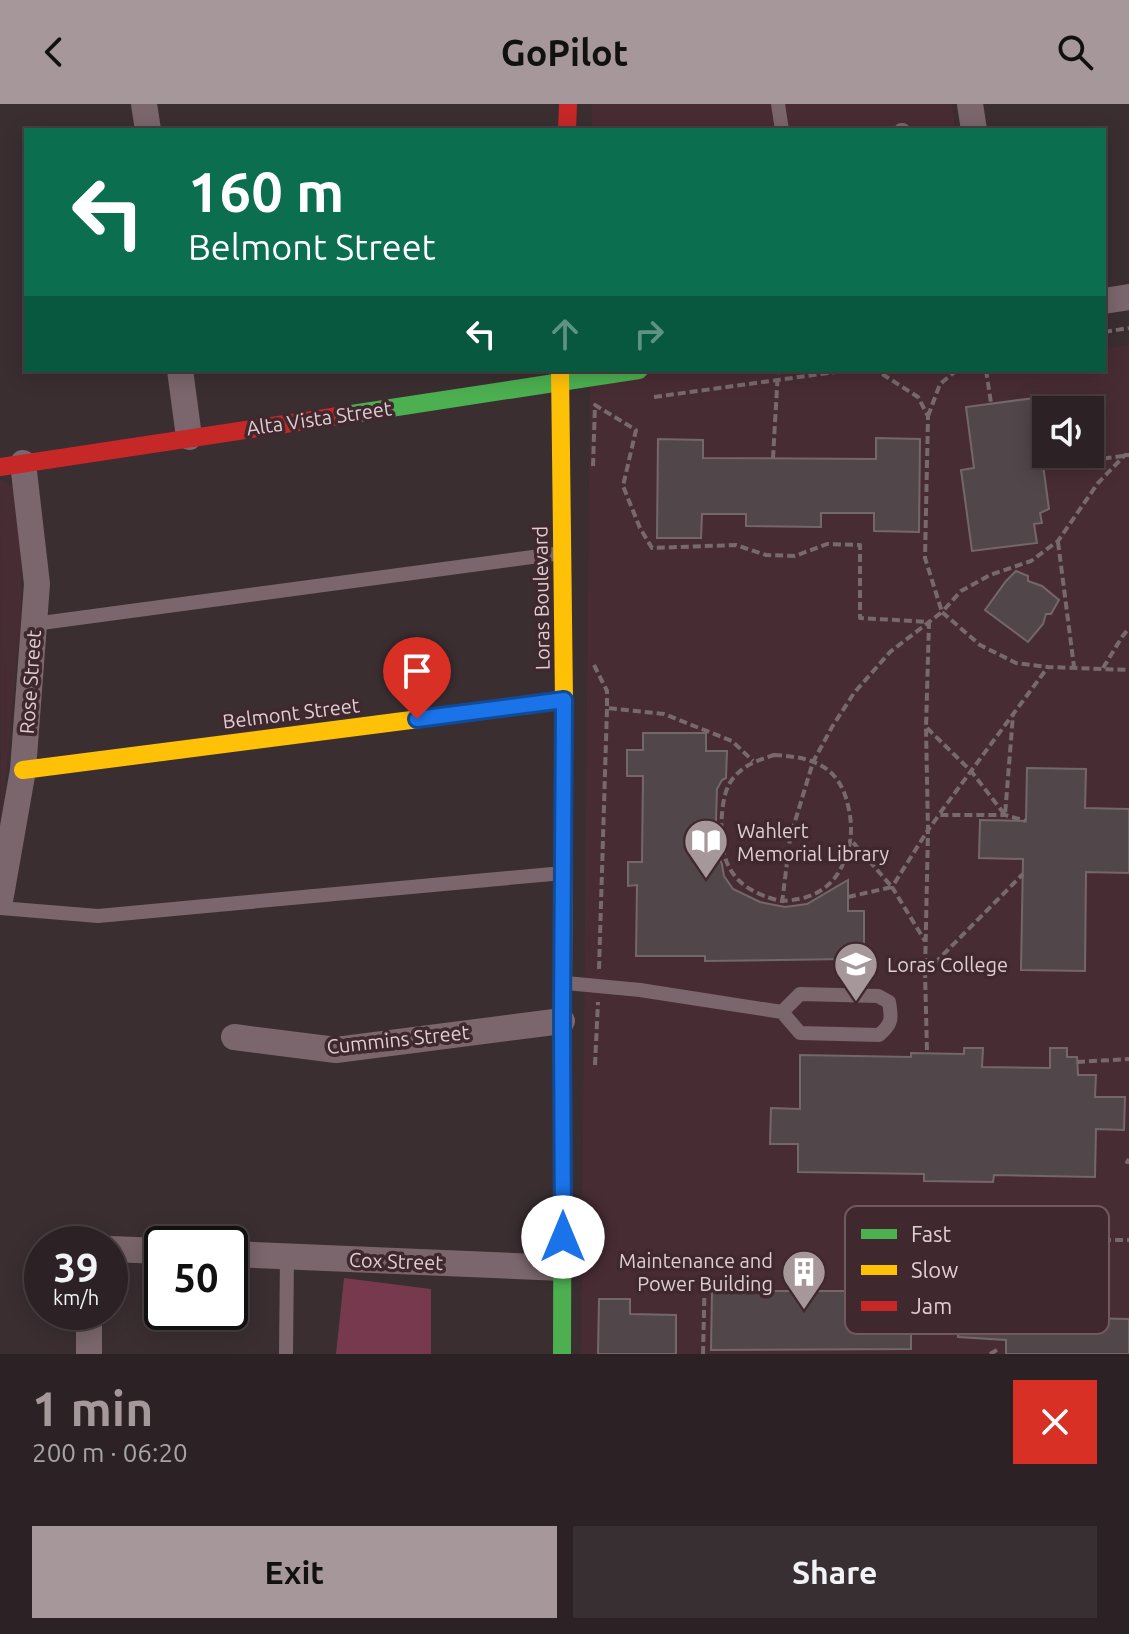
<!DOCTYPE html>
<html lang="en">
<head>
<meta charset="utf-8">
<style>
  body { margin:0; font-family:Ubuntu,sans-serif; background:#382f32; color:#f1f3f6; height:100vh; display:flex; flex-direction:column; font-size:30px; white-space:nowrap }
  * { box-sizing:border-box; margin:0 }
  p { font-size:26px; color:#a6a4a7 }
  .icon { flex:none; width:44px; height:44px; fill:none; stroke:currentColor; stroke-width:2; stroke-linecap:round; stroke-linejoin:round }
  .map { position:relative; height:1250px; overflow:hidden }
  .panel { display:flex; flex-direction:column; background:#2c2225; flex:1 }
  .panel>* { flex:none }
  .guide { position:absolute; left:24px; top:24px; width:1082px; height:244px; border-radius:0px; box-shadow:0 4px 20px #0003,0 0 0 2px #483f42; background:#0b6e4f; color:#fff; overflow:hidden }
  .controls { position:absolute; left:1032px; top:292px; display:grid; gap:16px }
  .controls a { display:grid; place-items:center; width:72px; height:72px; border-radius:0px; background:#2c2225; box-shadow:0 4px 20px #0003,0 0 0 2px #483f42; font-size:40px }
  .speed { position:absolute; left:24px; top:1122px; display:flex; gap:16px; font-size:40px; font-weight:700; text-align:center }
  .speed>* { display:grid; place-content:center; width:104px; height:104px; border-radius:50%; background:#2c2225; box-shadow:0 4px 20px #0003,0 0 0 2px #483f42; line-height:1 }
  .speed small { font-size:20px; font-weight:400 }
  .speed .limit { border:4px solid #111; border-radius:12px; background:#fff; color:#111 }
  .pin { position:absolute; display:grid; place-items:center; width:68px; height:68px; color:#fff; margin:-82px -34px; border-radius:50% 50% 50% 0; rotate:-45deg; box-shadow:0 0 8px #0007 }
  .pin .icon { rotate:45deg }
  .me { position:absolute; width:88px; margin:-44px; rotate:0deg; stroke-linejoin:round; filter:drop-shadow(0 0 6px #0008) }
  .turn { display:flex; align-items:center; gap:28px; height:168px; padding:0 32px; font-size:36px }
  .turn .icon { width:104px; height:104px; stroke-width:2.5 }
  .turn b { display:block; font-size:56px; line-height:68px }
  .lanes { display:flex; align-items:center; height:76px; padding:0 32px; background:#0003; justify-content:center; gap:40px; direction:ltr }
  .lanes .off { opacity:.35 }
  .round { display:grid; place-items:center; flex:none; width:84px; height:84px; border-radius:0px; background:#382f32 }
  .head { display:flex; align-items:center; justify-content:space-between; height:136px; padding:0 32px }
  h1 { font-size:48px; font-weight:700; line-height:60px; color:#a5979a }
  .action { display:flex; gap:16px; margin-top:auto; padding:16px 32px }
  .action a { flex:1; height:92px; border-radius:0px; background:#a5979a; color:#111; font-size:32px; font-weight:700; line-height:92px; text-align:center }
  .action a+a { background:#382f32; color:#f1f3f6 }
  header { display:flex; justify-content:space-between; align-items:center; height:104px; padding:0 32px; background:#a5979a; color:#111; font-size:36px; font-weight:700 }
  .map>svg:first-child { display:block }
  .built { fill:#482c34; fill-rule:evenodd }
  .green { fill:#77394d }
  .building { fill:#514649; stroke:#73676a; stroke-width:2 }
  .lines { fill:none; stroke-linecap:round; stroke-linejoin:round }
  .path { stroke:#78696c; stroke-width:4; stroke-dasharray:8 4; stroke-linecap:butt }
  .lane { stroke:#7a666c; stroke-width:14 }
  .street { stroke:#7a666c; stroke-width:26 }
  .fast { stroke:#4caf50; stroke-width:18 }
  .slow { stroke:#ffc107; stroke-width:18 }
  .jam { stroke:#c62828; stroke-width:18 }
  .route-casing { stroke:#114b97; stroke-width:20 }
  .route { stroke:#1a73e8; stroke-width:14 }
  .labels { text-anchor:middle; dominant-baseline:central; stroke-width:7; stroke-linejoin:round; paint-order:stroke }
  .street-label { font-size:20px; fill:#dfcfd2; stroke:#40282f }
  .poi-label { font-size:20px; fill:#dfcfd2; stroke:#40282f; text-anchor:start }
  .key { fill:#40282f; stroke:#705a60; stroke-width:2 }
  .key-label { font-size:22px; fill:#dfcfd2 }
</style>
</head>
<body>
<header><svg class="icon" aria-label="back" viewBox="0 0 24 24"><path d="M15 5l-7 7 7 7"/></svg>GoPilot<svg class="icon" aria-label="search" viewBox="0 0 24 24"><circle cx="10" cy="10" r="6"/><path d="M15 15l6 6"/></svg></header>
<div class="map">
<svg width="1129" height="1250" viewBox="0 0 1129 1250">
  <rect width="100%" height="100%" fill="#3a2e31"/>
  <g class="built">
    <polygon points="592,0 952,0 956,26 592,26"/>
    <path d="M1129,241V1250H581L590,266H1104V245ZM1046,306H1090V350H1046Z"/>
    <polygon points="0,376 16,384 21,447 21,512 1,720"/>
  </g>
  <polygon class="green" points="344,1174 431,1185 431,1250 336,1250"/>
  <g class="building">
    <polygon points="1034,294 1049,405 1040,409 1042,419 1034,420 1037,439 972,447 961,366 974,364 966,303"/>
    <polygon points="876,334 920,335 919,428 874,427 874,409 821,409 821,423 746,422 746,410 702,410 701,434 657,434 658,335 703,336 703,354 876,355"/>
    <polygon points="1016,467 1028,472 1028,477 1042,482 1059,496 1051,510 1046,510 1043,520 1028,538 985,506 1006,477"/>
    <polygon points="643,629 706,629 706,647 727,647 726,674 722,676 717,685 715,746 722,760 724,772 733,785 760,798 785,803 807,800 848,776 848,807 864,807 864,846 846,846 846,855 705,857 705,852 636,852 637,781 628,782 628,758 642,758 643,672 627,672 627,646 643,646"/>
    <polygon points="1027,664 1086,665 1085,704 1129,705 1129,769 1086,768 1085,867 1021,866 1023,755 979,754 980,716 1026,717"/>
    <polygon points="964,944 983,944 982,963 1050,964 1050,944 1067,944 1067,953 1077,953 1078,971 1096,971 1095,993 1125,993 1124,1026 1096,1025 1095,1073 994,1071 993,1078 924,1077 924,1070 798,1068 798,1040 770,1040 771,1004 800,1005 800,951 911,953 911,949 964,950"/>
    <polygon points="712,1187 934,1187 934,1199 988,1200 987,1212 1129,1215 1129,1250 1006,1250 1006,1236 958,1233 958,1227 911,1226 911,1245 711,1246"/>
    <polygon points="599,1195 630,1195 630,1210 676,1211 676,1250 598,1250"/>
  </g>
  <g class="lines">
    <g class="path">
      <polyline points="1104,228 1129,224"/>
      <polyline points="986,266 991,299"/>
      <polyline points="654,293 850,266"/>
      <polyline points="928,312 940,280 957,266"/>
      <polyline points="1129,351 1125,351 1098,379 1058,437 1031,457 990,471 961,487 942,508 980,541 1016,559 1048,563 1129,566"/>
      <polyline points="773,354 778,266"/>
      <polyline points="593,362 595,301 636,326 623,382 640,424 652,444 736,441 766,451 795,452 827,440 860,441 860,514 929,518 926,624 928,726 892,783 925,837"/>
      <polyline points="1044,362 1123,352"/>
      <polyline points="1058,438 1074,563"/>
      <polyline points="594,561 607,587 607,604 664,610 732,637 753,657"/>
      <polyline points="1103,564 1122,533 1129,524"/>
      <polyline points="927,624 971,667 1005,711 1013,611"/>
      <path d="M774,651C815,653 841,663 849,706C853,725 851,743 843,760C835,778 822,789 803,794C784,798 780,798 762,791C725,776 719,747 722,710C723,697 726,680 736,671C746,660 759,656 774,651Z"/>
      <polyline points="940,709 1048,563"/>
      <polyline points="848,793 892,783 850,735"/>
      <polyline points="782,799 790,734 813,658 832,623 854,589 890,548 942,508 925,454 928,312 918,293 876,266"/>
      <polyline points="599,865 607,604"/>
      <polyline points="926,868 1023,770"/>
      <polyline points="927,946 925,869 928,726 939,711 1005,711 1026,717"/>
      <polyline points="1077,958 1129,955"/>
      <polyline points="595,961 598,898"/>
      <polyline points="1129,1055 1127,1058 1129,1058"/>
      <polyline points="935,1136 1129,1136"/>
      <polyline points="703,1250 705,1166"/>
      <polyline points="990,1250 997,1246 997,1250"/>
    </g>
    <g class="lane">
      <polyline points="778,0 782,26"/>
      <polyline points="901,26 903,26"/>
      <polyline points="34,520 562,449"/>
      <polyline points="0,804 98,812 563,769"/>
      <path d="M566,879L640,886L782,908L800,890L878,892L889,898C892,915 892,920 879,931L800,929L782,908"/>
      <polyline points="286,1250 287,1153"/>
    </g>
    <g class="street">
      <polyline points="144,0 148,26"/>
      <polyline points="970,0 974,26"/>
      <polyline points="1104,197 1129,193"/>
      <polyline points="180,266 189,333"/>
      <polyline points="0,797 23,666 37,480 23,359"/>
      <polyline points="234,933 336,946 562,917"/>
      <polyline points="110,1145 162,1147"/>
      <polyline points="230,1150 563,1164"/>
      <polyline points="89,1208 89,1250"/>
    </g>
    <g class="fast">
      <polyline points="345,311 639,266"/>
      <polyline points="442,612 564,596"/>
      <polyline points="562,1250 563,890"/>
    </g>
    <g class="slow">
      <polyline points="560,266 564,596 563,890"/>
      <polyline points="23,666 442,612"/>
    </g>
    <g class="jam">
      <polyline points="567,26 568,0"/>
      <polyline points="0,363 345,311"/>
    </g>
  </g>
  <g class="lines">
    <g class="route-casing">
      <polyline id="route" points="417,615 564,596 562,917 563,1133"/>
    </g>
    <use href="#route" class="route"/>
  </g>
  <defs>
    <g id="library-pin" transform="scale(2.3)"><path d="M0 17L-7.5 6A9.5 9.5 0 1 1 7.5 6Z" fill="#a5979a" stroke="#40282f"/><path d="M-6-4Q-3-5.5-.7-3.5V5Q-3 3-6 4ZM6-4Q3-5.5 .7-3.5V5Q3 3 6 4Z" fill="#fff"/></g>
    <g id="university-pin" transform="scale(2.3)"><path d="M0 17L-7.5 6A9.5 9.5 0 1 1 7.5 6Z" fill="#a5979a" stroke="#40282f"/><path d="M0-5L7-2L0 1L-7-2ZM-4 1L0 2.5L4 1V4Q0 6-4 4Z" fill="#fff"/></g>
    <g id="building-pin" transform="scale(2.3)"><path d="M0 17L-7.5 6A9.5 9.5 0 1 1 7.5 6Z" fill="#a5979a" stroke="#40282f"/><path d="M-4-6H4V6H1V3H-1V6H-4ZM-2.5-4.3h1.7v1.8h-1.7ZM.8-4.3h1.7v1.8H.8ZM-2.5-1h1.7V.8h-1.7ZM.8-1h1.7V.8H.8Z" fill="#fff"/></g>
  </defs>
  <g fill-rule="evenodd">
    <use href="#library-pin" x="706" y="737"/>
    <use href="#university-pin" x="856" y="860"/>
    <use href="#building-pin" x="804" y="1168"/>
  </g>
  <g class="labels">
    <g class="street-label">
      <text transform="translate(319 314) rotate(-8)">Alta Vista Street</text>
      <text transform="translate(541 494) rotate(-91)">Loras Boulevard</text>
      <text transform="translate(30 578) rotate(-86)">Rose Street</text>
      <text transform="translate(291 609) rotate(-7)">Belmont Street</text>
      <text transform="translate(398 935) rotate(-6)">Cummins Street</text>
      <text transform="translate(396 1157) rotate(2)">Cox Street</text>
    </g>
    <g class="poi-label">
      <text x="737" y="726">Wahlert<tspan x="737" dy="23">Memorial Library</tspan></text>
      <text x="887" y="860">Loras College</text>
      <text x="773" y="1156" text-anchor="end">Maintenance and<tspan x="773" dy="23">Power Building</tspan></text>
    </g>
  </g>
  <rect x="845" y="1102" width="264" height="128" rx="12" class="key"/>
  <rect x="861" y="1125" width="36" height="10" fill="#4caf50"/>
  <rect x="861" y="1161" width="36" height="10" fill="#ffc107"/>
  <rect x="861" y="1197" width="36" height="10" fill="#c62828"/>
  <g class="key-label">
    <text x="911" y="1138">Fast</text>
    <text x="911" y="1174">Slow</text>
    <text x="911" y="1210">Jam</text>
  </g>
</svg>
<div class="controls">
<a><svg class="icon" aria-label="sound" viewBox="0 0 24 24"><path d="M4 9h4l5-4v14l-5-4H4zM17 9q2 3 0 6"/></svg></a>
</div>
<div class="speed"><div>39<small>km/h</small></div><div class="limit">50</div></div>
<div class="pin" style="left:417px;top:615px;background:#d93025"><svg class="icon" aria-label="arrive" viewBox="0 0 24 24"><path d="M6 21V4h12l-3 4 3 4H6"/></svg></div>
<svg class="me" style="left:563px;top:1133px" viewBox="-20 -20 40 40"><circle r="19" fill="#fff"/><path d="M0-13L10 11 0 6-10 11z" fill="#1a73e8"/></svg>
<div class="guide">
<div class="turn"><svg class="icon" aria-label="left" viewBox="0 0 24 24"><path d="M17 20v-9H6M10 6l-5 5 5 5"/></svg><div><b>160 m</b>Belmont Street</div></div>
<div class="lanes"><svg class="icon" aria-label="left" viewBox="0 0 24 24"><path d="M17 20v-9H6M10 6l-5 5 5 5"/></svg><svg class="icon off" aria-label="ahead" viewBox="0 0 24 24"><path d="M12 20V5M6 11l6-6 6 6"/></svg><svg class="icon off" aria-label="right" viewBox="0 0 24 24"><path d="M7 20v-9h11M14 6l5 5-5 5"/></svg></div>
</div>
</div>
<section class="panel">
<div class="head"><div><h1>1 min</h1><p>200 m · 06:20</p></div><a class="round" style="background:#d93025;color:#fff"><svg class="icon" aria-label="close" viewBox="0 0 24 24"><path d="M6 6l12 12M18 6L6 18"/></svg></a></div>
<div class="action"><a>Exit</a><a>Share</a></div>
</section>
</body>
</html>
